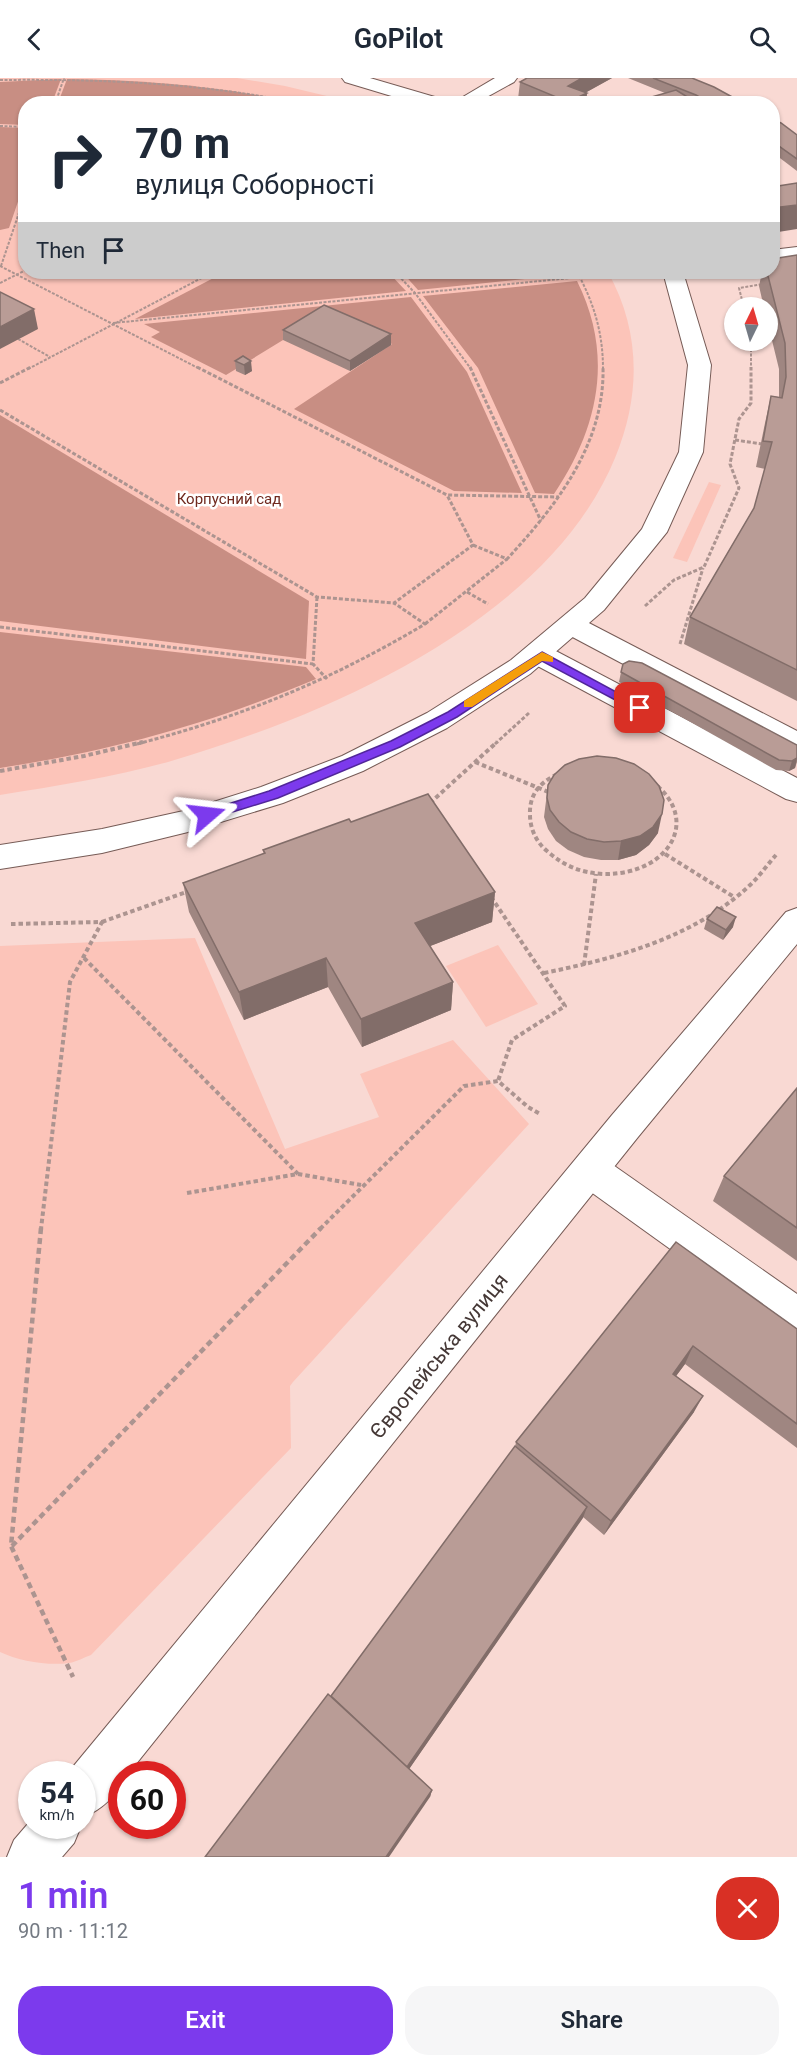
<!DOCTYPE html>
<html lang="en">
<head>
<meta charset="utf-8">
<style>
  body { margin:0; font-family:Roboto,sans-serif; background:#f6f6f7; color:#1f2937; height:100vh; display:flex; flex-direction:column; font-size:22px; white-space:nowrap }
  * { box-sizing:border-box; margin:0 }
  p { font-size:20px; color:#747a83 }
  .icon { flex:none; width:33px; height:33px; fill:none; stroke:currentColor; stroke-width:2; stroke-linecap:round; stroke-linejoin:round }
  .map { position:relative; height:1779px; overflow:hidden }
  .drawer { display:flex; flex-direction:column; background:#fff; flex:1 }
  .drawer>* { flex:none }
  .guide { position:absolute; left:18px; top:18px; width:762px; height:183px; border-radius:24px; box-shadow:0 2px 4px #0004; background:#fff; color:#1f2937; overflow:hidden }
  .needle { width:39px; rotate:5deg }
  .buttons { position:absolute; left:724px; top:219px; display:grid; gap:12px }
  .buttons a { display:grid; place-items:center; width:54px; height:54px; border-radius:50%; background:#fff; box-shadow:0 2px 4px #0004; font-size:30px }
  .speed { position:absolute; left:18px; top:1683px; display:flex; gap:12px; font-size:30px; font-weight:700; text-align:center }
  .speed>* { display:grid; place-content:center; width:78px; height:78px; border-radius:50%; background:#fff; box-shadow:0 2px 4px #0004; line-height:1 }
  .speed small { font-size:15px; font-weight:400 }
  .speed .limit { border:9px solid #d22; background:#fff; color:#111 }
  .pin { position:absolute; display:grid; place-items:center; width:51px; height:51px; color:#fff; margin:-26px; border-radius:12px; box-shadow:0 3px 9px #0006 }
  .me { position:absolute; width:66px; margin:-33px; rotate:73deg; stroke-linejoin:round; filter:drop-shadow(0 0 4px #0008) }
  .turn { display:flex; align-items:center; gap:21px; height:126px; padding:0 18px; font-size:27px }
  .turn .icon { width:78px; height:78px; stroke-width:2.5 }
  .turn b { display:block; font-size:42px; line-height:51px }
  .then { display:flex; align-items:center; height:57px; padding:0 18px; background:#0003; gap:12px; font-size:22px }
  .round { display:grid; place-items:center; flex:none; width:63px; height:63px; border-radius:24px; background:#f6f6f7 }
  .headline { display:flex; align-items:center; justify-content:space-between; height:102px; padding:0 18px }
  h1 { font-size:36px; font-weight:600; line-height:45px; color:#7c3aed }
  .primary-button { display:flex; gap:12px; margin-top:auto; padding:12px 18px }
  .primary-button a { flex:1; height:69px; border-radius:24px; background:#7c3aed; color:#fff; font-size:24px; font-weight:600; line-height:69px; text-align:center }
  .primary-button a+a { background:#f6f6f7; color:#1f2937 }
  header { display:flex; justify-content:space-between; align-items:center; height:78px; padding:0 18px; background:#fff; font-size:27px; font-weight:600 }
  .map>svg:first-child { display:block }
  .green { fill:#fcc4b9 }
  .forest { fill:#c88e83 }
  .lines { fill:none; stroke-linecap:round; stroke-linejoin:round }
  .minor-casing { stroke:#765b56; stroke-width:2 }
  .major-casing { stroke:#765b56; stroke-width:2 }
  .path-far3 { stroke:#ac9490; stroke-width:2; stroke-dasharray:3 1.5; stroke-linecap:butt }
  .path-far2 { stroke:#ac9490; stroke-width:3; stroke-dasharray:4 2; stroke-linecap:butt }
  .path-far1 { stroke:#ac9490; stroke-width:4; stroke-dasharray:4.5 3; stroke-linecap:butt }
  .path { stroke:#ac9490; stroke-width:4.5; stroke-dasharray:6 4; stroke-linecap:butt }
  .minor { fill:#fff; fill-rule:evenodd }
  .major { fill:#fff; fill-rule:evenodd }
  .wall { fill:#9f8681 }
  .shaded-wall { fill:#826d69 }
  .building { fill:#b99c96; stroke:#826d69; stroke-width:1.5 }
  .route { fill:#7c3aed; stroke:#51269a; stroke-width:1.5 }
  .slow { fill:#f59e0b }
  .labels { text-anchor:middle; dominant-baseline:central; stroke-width:5; stroke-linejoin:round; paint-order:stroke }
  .far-park-label { font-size:15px; fill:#70291e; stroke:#fff }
  .near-street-label { font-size:21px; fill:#453836; stroke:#fff }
</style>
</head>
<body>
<header><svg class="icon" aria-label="back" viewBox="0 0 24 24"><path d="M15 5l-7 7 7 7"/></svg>GoPilot<svg class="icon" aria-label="search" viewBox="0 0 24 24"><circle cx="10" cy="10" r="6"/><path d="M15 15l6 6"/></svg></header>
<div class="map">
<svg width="797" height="1779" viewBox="0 0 797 1779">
  <rect width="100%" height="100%" fill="#f9d9d3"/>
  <g class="green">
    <path d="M0,0H237L285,8L356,25L26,26V194H608C641,254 641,317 615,380C548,543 326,638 168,684C113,699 56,708 0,717Z"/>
    <polygon points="709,404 721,407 687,484 673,480"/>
    <path d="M195,860L285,1071L379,1039L360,996L453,962L529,1046L293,1304L290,1308L291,1370L91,1577C84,1579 77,1584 69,1585C48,1588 19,1583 0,1574V868Z"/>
    <polygon points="498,867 538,926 486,949 446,888"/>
  </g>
  <g class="forest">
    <polygon points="61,1 52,25 26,26 25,47 0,46 0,4"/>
    <path d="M67,1C144,2 221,8 297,25H58Z"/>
    <polygon points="0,49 25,50 25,103 9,150 0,152"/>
    <polygon points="225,194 388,194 406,213 135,241"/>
    <polygon points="402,194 571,194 573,196 418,212"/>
    <path d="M577,203C614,277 599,349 554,416L535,415L478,290L423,218Z"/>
    <polygon points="411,219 467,294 522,415 454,413 294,331 392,266 324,237 226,297 151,259 160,254 144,246"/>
    <polygon points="0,337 309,523 306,581 0,543"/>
    <path d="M0,554L306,589L316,601C209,646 115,672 0,690Z"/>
  </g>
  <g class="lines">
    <g class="minor-casing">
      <g id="minor">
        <polygon points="495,0 517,0 514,4 474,26 451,26"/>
        <polygon points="797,169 797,181 772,184 772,172"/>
        <polygon points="575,540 585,543 797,653 797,676 787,673 565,555 561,549 565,543"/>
        <polygon points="542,569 552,571 797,700 797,724 786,721 532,585 528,578 532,571"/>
        <polygon points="590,1076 603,1080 797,1216 797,1258 783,1252 577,1104 572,1092 577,1080"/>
      </g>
    </g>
    <g class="major-casing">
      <g id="major">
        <polygon points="342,0 370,0 445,22 448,26 418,26 345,4"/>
        <polygon points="663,194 683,194 711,287 703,374 667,454 604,532 530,596 447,650 363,693 283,725 188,754 102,775 0,791 0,767 102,751 188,732 261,709 342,678 427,635 511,582 585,520 642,451 679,374 688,287"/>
        <path d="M797,830V866L638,1059L128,1696H122C122,1716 99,1733 82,1740V1696H67L612,1037L786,834Z"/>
        <polygon points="32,1741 32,1748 81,1748 74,1765 62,1779 7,1779 14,1762"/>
      </g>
    </g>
    <g class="path-far3">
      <path d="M0,2C103,1 203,5 304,26"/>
      <polyline points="55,26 64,0"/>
      <polyline points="0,48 26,49"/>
      <polyline points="0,188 200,291"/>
      <polyline points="1,188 26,114"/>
      <polyline points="395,194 415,215 471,291"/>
      <path d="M577,194C594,225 603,255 603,291"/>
      <polyline points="0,205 26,192"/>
      <polyline points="744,230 739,210 764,206"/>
      <polyline points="113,245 581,199"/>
      <polyline points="18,261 50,279"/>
      <polyline points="751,262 751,291"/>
      <polyline points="28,291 213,194"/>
    </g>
    <g class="path-far2">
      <polyline points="197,289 447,417 559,419"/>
      <polyline points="470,289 541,443"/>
      <polyline points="0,305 31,289"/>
      <polyline points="0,332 317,519 394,525 473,467 447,417"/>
      <polyline points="735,362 762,366"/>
      <path d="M473,467L507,481C556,428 605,366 603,289"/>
      <polyline points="467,514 488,526"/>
      <polyline points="317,519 313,586 327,601"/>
      <polyline points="645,528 674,502 704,489 739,410 730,386 739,341 751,325 751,289"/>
      <polyline points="425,546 507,481"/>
      <polyline points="0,549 313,586"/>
      <polyline points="680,566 703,490"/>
      <path d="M137,666C244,638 331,602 425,546L394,525"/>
      <polyline points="495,666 529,635"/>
    </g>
    <g class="path-far1">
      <polyline points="475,684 551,715"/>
      <path d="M603,685C616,688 631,690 642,697C707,735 672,797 604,796C581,795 564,788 547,773C536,764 530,750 530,737C528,697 572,690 603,685Z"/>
      <polyline points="0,693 84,678 143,664"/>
      <polyline points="430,725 497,664"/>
      <polyline points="665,776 734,819"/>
      <polyline points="491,819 565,928 512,962 498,1003"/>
      <polyline points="102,844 189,813"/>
      <polyline points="11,846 102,844 70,904 41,1151"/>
      <polyline points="84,880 298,1096"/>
      <polyline points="584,887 596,796"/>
      <path d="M544,895C617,880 693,860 749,808C759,799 767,787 776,777"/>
      <polyline points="187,1115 298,1096 361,1107"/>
      <polyline points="320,1151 464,1008 498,1003 528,1029 540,1036"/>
    </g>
    <g class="path">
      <polyline points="41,1150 11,1468 73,1599"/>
      <polyline points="12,1468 321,1150"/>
    </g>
    <use href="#minor" class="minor"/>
    <use href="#major" class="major"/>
  </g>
  <g class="wall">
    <polygon points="527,0 612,0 585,15 587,15 586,26 528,26 518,21 520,4"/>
    <polygon points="628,0 692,0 745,26 627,26 665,15"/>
    <polygon points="772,41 797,57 797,93 772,74"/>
    <polygon points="797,177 797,623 684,566 690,539 754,430 765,391 756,389 765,345 771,318 779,319 779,291 768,246 768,230 764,230 759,208 762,194 772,194"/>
    <polygon points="283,252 391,267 350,293 283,262"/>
    <polygon points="243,278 252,293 245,297 236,293 235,283"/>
    <polygon points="621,594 797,667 797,684 795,690 789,693 776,692 619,604"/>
    <polygon points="548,707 658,755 649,767 636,777 618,782 601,782 584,779 568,772 556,763 548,751 544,739"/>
    <polygon points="351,744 495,814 492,844 430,868 453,904 451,932 362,969 328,909 244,942 189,834 183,805 264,776 263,772"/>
    <polygon points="707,841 733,849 723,862 704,851"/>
    <polygon points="797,1010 797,1183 713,1123 724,1098"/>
    <polygon points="676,1164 797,1251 797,1370 685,1286 676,1298 694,1334 604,1457 583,1439 409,1691 432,1712 430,1719 331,1618 515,1369 516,1364"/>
  </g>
  <g class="shaded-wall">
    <polygon points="582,0 612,0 572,22 587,15 586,26 568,26 568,8"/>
    <polygon points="797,127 797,151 772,155 772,130"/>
    <polygon points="34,231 38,251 0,271 0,249"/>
    <polygon points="391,256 391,267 350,293 350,283"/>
    <polygon points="251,283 252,293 245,297 244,287"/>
    <polygon points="797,680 795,690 789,693 792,683"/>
    <polygon points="662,736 658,755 649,767 636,777 618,782 621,763"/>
    <polygon points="495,814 492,844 415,874 415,845"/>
    <polygon points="736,839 733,849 723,862 726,852"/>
    <polygon points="326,880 328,909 244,942 239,914"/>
    <polygon points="453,904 451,932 362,969 361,941"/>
    <polygon points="693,1268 685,1286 665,1313 673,1296"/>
    <polygon points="703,1318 694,1334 604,1457 611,1443"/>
    <polygon points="587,1429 583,1440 405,1697 405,1692"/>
    <polygon points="432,1712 430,1719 389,1779 386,1779"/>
  </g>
  <g class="building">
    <polygon points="527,0 582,0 568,8 587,15 568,24 520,4"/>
    <polygon points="653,0 692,0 714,9 745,26 711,26 696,17"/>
    <polygon points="676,12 694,23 685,26 627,26"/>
    <polygon points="772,41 781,45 797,57 797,81 772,63"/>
    <polygon points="797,105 797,127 772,130 772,109"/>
    <polygon points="797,177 797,592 690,539 754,430 772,364 763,363 771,318 782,320 786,299 785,265 767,194 772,194 772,181"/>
    <polygon points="0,214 34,231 0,249"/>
    <polygon points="324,227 391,256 350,283 283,252"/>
    <polygon points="243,278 251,283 244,287 235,283"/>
    <polygon points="629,583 642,585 797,667 797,680 792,683 779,682 621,594 623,586"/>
    <polygon points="597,678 616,680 634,686 649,696 659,708 664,722 662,736 653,749 640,758 621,763 604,764 587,761 571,754 559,744 550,732 547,720 548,707 554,697 565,687 579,681"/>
    <polygon points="428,716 495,814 415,845 453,904 361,941 326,880 239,914 183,805 265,775 263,772 349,741 351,744"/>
    <polygon points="717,829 736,839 726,852 707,841"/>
    <polygon points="797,1010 797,1150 724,1098"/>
    <polygon points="676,1164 797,1251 797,1346 693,1268 673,1296 703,1318 611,1443 516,1364"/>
    <polygon points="515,1368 587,1429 407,1689 331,1618"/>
    <polygon points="328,1616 432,1712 386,1779 205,1779"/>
  </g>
  <polygon class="route" points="542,574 646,630 640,634 636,633 542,583 457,639 400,669 278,720 207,742 201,737 203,734 269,713 391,663 448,634"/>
  <polygon class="slow" points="542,574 553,579 553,584 542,583 472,629 464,629 464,623"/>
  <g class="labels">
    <g class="far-park-label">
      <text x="229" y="421">Корпусний сад</text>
    </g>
    <g class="near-street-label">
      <text transform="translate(439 1278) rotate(-51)">Європейська вулиця</text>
    </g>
  </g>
</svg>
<div class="buttons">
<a><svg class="needle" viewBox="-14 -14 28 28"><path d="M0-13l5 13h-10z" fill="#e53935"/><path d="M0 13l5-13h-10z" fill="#747a83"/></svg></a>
</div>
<div class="speed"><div>54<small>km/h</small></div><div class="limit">60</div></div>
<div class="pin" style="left:640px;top:630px;background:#d93025"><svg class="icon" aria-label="arrive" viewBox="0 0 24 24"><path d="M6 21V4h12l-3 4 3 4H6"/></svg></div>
<svg class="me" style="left:207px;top:737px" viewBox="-20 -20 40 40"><path d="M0-17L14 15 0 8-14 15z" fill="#7c3aed" stroke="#fff" stroke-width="4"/></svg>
<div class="guide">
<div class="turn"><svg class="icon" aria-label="right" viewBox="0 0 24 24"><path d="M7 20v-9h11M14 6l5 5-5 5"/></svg><div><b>70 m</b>вулиця Соборності</div></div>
<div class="then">Then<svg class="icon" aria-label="arrive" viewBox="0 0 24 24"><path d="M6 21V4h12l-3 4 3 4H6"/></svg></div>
</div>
</div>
<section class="drawer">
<div class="headline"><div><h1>1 min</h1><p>90 m · 11:12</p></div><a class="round" style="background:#d93025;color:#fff"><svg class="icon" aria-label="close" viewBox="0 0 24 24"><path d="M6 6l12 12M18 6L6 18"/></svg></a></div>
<div class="primary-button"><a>Exit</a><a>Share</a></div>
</section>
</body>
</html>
